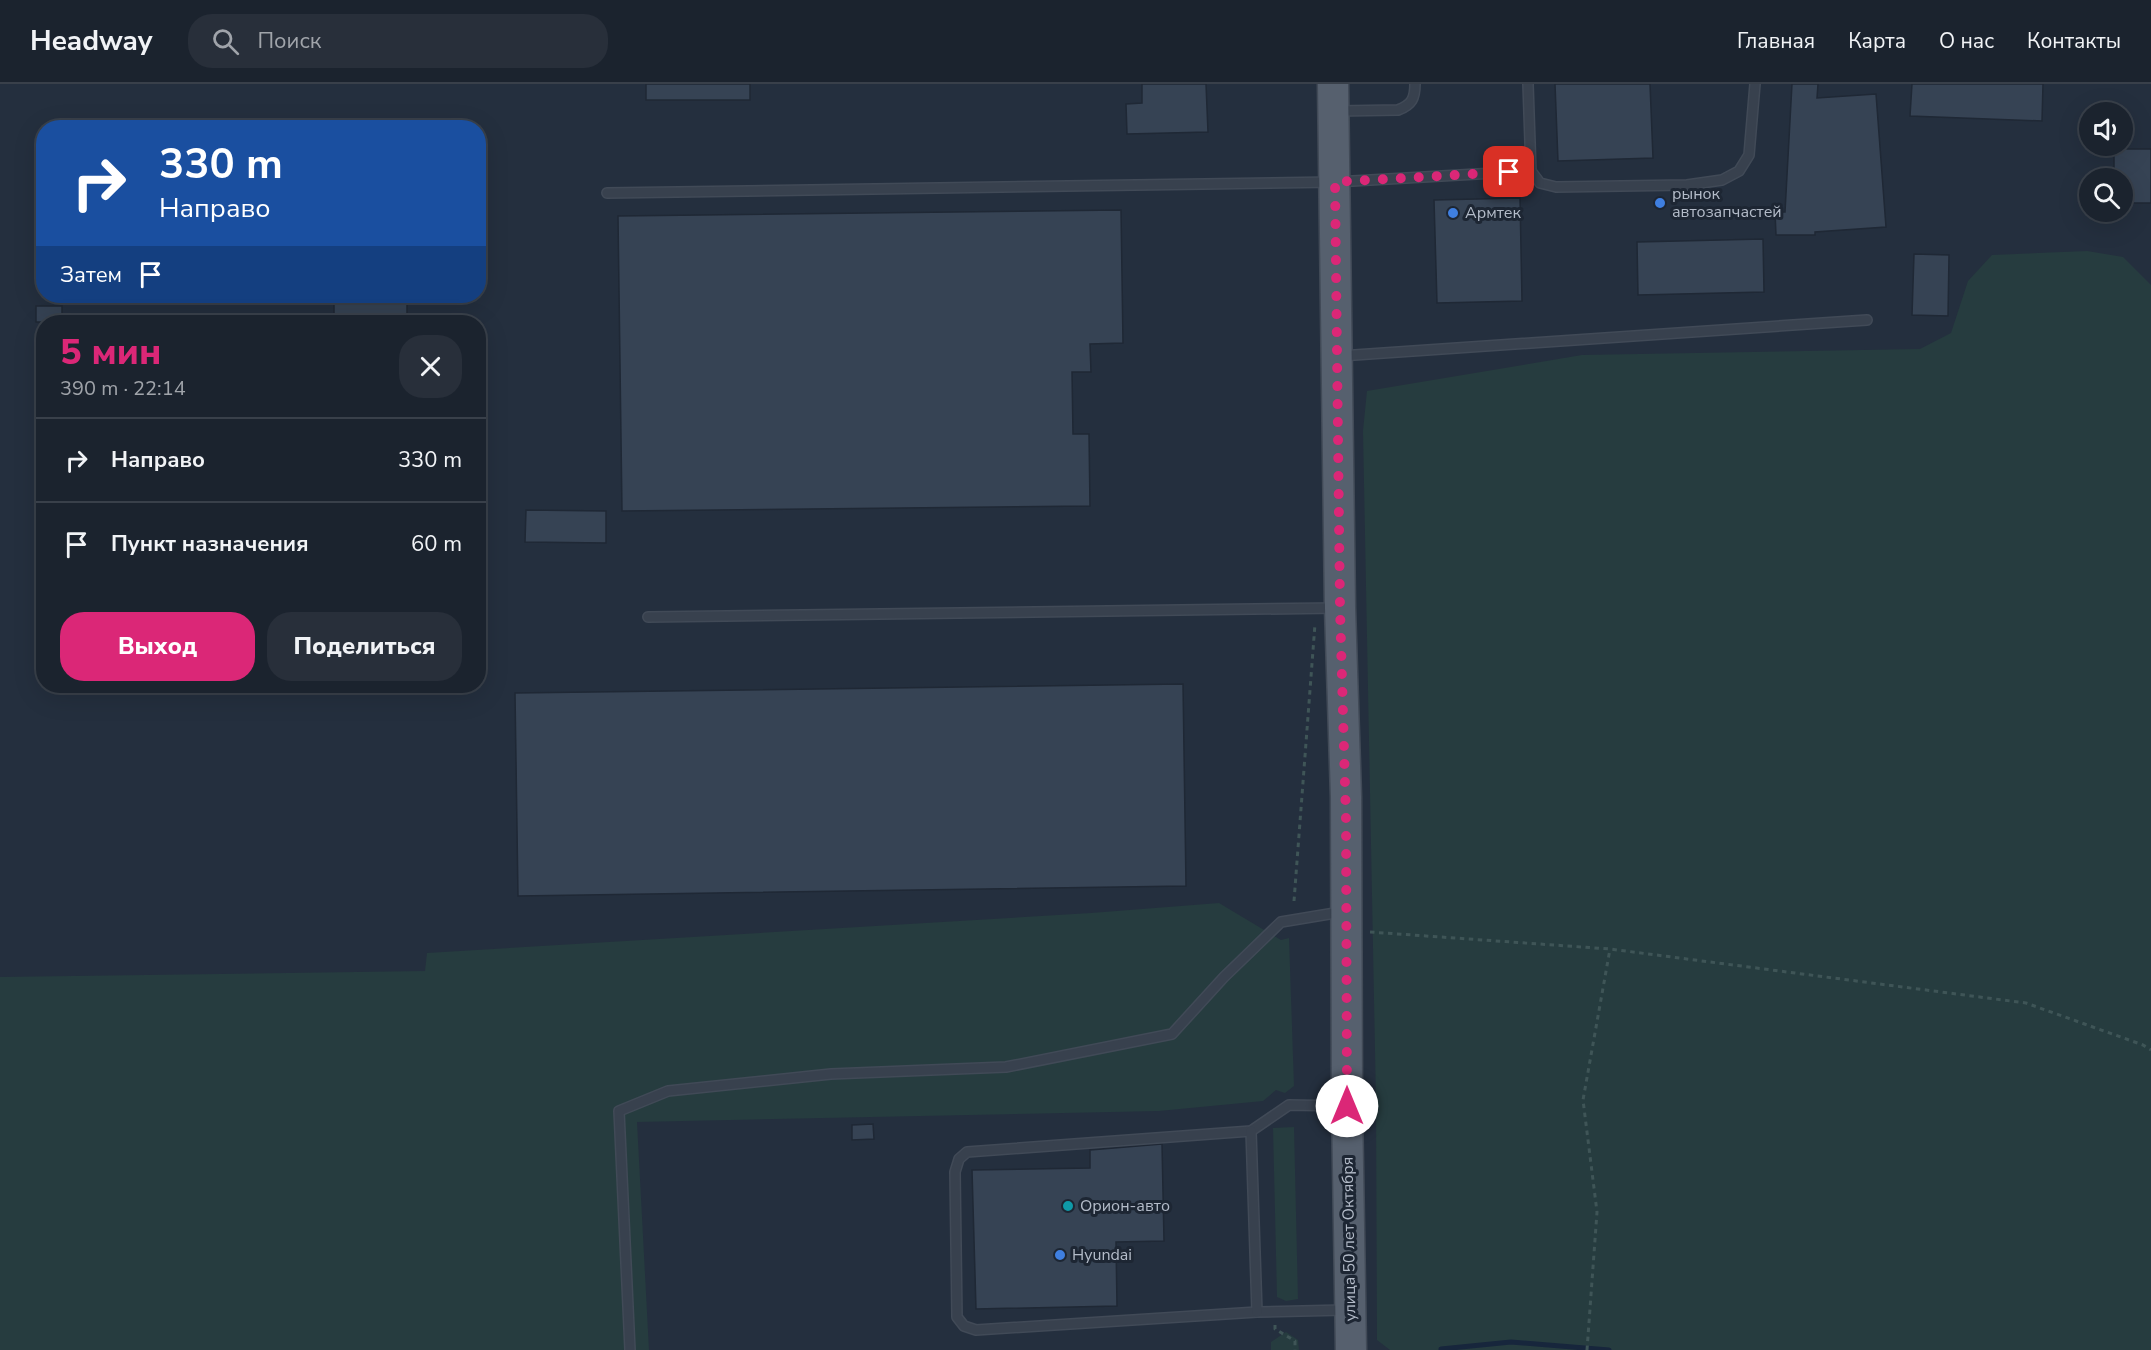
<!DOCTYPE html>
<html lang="ru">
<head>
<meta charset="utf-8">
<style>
  body { margin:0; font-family:"Nunito Sans",sans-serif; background:#282f3a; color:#f1f3f6; height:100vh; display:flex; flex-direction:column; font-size:22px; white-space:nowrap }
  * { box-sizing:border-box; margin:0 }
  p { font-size:20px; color:#a0a4aa }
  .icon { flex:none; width:33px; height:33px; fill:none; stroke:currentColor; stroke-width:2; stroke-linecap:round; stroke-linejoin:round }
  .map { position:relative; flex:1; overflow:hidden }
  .side { position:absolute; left:36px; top:231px; width:450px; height:378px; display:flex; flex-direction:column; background:#1b232e; border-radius:24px; box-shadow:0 6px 24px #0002,0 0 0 2px #39404a }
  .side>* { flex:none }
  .banner { position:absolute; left:36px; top:36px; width:450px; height:183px; border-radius:24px; box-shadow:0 6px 24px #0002,0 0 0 2px #39404a; background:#1a4fa0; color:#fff; overflow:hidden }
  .tools { position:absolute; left:2079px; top:18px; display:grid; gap:12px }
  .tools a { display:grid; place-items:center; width:54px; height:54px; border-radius:50%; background:#1b232e; box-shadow:0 6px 24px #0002,0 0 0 2px #39404a; font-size:30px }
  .pin { position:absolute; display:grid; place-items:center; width:51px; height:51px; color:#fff; margin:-26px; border-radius:12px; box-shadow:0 3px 9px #0006 }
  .me { position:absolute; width:66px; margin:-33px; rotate:0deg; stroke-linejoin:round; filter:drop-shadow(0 0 4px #0008) }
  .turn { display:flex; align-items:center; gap:21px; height:126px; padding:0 24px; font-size:27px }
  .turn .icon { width:78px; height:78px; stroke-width:2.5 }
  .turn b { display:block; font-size:42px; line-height:51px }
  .then { display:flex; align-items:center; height:57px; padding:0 24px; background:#0003; gap:12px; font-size:22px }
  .round { display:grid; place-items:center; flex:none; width:63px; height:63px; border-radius:24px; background:#282f3a }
  .overview { display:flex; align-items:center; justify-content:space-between; height:102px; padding:0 24px }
  h1 { font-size:36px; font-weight:800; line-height:45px; color:#db2777 }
  .action { display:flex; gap:12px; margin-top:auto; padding:12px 24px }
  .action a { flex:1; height:69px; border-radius:24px; background:#db2777; color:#fff; font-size:24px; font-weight:800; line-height:69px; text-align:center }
  .action a+a { background:#282f3a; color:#f1f3f6 }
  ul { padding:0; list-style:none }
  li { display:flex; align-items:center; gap:18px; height:84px; padding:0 24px; border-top:2px solid #39404a }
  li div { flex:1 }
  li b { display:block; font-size:22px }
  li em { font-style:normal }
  header { display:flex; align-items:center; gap:36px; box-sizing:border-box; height:84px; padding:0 30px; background:#1b232e; border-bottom:2px solid #39404a }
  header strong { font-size:28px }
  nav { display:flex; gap:33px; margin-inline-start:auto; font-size:21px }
  .search { width:420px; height:54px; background:#282f3a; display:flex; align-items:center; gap:15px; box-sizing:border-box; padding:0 21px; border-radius:24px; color:#a0a4aa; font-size:22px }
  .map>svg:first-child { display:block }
  .green { fill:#263c3f }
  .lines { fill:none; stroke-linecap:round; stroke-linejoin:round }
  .stream { stroke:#17263c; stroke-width:5 }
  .building { fill:#364354; stroke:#1f2835; stroke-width:1.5 }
  .service-casing { stroke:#414a57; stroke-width:12 }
  .primary-casing { stroke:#414a57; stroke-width:33 }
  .path { stroke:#3f5557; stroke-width:3; stroke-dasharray:4.5 4.5; stroke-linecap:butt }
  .service { stroke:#38414e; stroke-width:9 }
  .primary { stroke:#56606e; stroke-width:30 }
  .route { stroke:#db2777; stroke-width:10; stroke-dasharray:0 18 }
  .shop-dot { fill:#3f7fe0; stroke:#1d2633; stroke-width:2 }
  .culture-dot { fill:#0f9aa8; stroke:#1d2633; stroke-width:2 }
  .labels { text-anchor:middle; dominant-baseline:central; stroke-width:6; stroke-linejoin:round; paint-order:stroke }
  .poi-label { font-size:16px; fill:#b4bcc9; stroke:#1d2633; text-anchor:start }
  .street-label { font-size:16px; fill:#b4bcc9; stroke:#1d2633 }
</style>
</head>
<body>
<header>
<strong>Headway</strong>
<div class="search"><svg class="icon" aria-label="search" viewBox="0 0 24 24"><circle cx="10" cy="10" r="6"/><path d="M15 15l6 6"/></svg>Поиск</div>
<nav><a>Главная</a><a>Карта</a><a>О нас</a><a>Контакты</a></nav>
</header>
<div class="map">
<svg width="2151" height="1266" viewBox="0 0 2151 1266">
  <rect width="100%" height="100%" fill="#242f3e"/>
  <g class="green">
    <polygon points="2087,167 2123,173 2151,201 2151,1266 1390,1266 1377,1256 1376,1018 1363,347 1367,307 1582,271 1920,265 1951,249 1968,197 1992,171"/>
    <polygon points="1219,819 1281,856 1289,854 1294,1002 1285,1009 1276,1006 1263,1017 1159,1027 637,1038 649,1266 0,1266 0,893 425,887 427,869 1091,829"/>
    <polygon points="1294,1043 1298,1215 1286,1217 1277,1213 1273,1044"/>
    <polygon points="1286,1248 1298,1256 1299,1266 1271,1266 1271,1258"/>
  </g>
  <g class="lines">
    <polyline class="stream" points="1441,1265 1511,1258 1609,1266"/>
  </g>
  <g class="building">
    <rect x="646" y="0" width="104" height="16"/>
    <polygon points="1142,0 1206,0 1208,48 1127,50 1126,20 1142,19"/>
    <polygon points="1555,0 1650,0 1653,74 1558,77"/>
    <polygon points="1792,0 1818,0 1817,14 1876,10 1886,143 1815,148 1815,151 1776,151 1775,128 1785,128"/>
    <polygon points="1912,0 2043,0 2042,37 1910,32"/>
    <polygon points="2114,65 2151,65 2151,119 2122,119 2122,94 2114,94"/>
    <polygon points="1520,114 1522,217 1437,219 1434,116"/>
    <polygon points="1121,126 1123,259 1090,260 1091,288 1072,288 1073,350 1089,350 1090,422 622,427 618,132"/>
    <polygon points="1763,155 1764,208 1638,211 1637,158"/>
    <polygon points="1914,170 1949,171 1948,232 1912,231"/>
    <rect x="334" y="212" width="73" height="26"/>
    <rect x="36" y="222" width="26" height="16"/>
    <polygon points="526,426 606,427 606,459 525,458"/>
    <polygon points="1183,600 1186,802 518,812 515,609"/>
    <polygon points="873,1040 874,1055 852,1056 852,1041"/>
    <polygon points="1162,1060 1164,1157 1116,1158 1117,1222 976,1225 972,1086 1090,1084 1090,1066"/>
  </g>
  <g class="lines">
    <g class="service-casing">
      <g id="service">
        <polyline points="1528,0 1531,87 1540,99 1556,103 1687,101 1722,96 1739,87 1749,71 1755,0"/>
        <path d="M1338,27L1398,26C1412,21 1415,14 1415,0"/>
        <polyline points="607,109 1335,98 1531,87"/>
        <polyline points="1340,272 1867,236"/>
        <polyline points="648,533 1337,524"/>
        <polyline points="1344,1022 1289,1021 1251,1047 967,1068 959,1075 955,1088 957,1233 964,1242 976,1246 1257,1228 1345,1226"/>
        <polyline points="1251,1047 1257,1228"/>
        <polyline points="630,1266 619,1027 668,1007 831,990 1006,983 1172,950 1224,893 1281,838 1341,828"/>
      </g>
    </g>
    <g class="primary-casing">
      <polyline id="primary" points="1333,0 1340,524 1346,713 1347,1022 1351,1266"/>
    </g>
    <g class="path">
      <polyline points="1294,817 1315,540"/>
      <polyline points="1370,848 1610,865 2026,919 2143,961 2151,966"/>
      <polyline points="1275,1241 1275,1245 1295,1257 1295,1266"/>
      <polyline points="1587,1266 1597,1128 1583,1016 1610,865"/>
    </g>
    <use href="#service" class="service"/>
    <use href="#primary" class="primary"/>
  </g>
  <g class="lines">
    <polyline class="route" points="1347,1022 1346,736 1340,524 1335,98 1509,88"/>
  </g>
  <g class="shop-dot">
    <circle cx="1660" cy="119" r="6"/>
    <circle cx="1453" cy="129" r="6"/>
    <circle cx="1060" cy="1171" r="6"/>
  </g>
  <circle class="culture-dot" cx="1068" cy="1122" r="6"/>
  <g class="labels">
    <g class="poi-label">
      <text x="1672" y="110">рынок<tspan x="1672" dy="18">автозапчастей</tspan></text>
      <text x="1465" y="129">Армтек</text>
      <text x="1080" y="1122">Орион-авто</text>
      <text x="1072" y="1171">Hyundai</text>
    </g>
    <g class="street-label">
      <text transform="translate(1349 1155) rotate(-91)">улица 50 лет Октября</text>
    </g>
  </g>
</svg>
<div class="tools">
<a><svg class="icon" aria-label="sound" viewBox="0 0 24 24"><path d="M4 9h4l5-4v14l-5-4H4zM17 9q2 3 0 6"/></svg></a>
<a><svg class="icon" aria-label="search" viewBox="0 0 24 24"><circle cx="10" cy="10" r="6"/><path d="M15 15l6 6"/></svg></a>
</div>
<div class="pin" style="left:1509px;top:88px;background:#d93025"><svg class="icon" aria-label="arrive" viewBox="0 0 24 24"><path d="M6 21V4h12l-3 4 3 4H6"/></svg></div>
<svg class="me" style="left:1347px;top:1022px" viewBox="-20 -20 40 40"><circle r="19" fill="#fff"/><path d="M0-13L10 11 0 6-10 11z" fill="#db2777"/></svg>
<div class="banner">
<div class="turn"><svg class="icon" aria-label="right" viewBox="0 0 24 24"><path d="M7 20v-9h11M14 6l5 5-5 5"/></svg><div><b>330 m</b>Направо</div></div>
<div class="then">Затем<svg class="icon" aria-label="arrive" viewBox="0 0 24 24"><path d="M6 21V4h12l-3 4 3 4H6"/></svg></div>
</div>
<section class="side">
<div class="overview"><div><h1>5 мин</h1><p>390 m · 22:14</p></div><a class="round"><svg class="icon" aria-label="close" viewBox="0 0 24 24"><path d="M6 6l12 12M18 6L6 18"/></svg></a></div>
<ul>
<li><svg class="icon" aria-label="right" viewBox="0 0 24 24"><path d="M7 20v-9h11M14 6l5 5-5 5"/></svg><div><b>Направо</b></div><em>330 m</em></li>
<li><svg class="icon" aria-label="arrive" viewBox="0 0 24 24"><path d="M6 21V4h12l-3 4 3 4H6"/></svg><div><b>Пункт назначения</b></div><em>60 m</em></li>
</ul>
<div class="action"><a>Выход</a><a>Поделиться</a></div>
</section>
</div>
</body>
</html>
